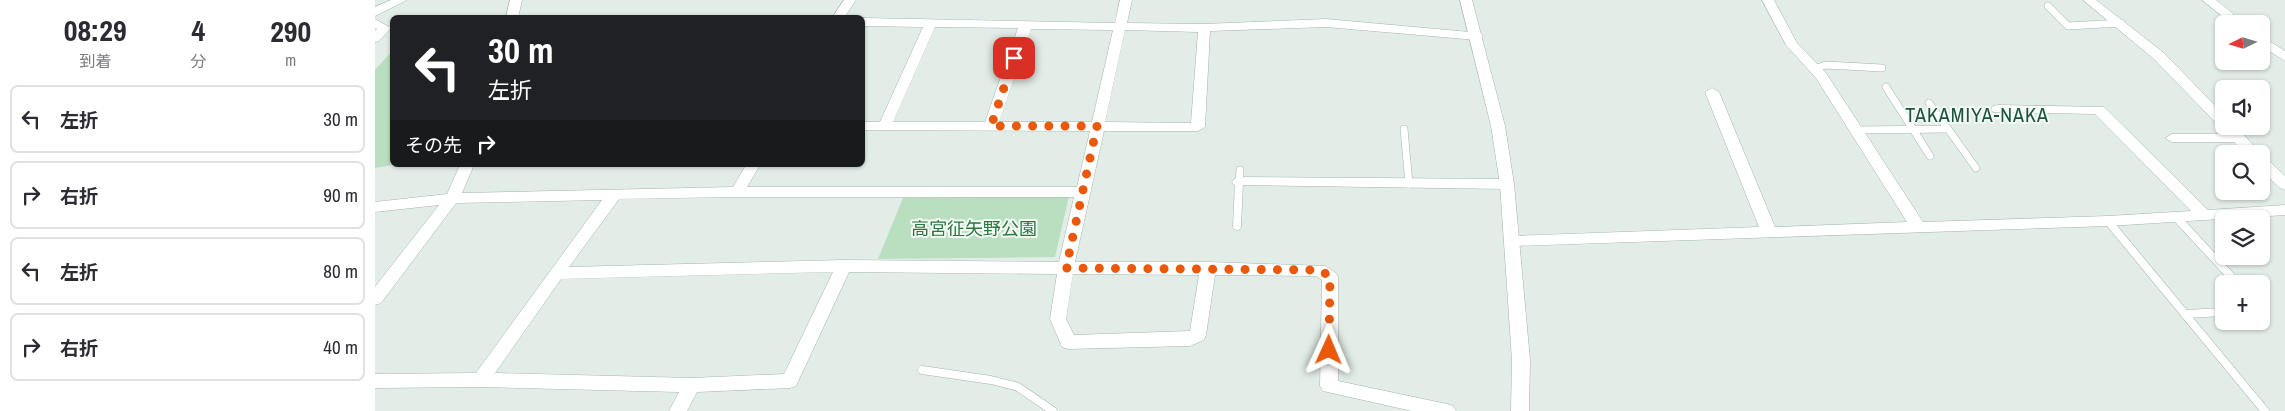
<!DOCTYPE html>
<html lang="ja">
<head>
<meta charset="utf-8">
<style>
  body { margin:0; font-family:"Archivo Narrow","Noto Sans JP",sans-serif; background:#f2f2f3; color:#2b2b33; height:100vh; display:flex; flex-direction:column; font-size:19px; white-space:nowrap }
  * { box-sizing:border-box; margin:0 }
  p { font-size:16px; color:#7c7c81 }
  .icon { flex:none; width:28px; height:28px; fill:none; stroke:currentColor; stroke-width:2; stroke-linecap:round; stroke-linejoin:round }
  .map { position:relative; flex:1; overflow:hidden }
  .drawer { display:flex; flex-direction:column; background:#fff; width:375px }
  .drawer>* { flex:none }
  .top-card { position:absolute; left:15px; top:15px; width:475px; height:152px; border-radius:8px; box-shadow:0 1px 4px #0004; background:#202124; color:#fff; overflow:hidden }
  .needle { width:32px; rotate:265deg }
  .controls { position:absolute; left:1840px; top:15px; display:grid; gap:10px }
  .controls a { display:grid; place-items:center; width:55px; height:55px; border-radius:8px; background:#fff; box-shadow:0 1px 4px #0004; font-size:25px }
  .pin { position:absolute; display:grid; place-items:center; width:42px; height:42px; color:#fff; margin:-21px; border-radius:10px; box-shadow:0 2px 8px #0006 }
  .me { position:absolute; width:55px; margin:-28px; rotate:1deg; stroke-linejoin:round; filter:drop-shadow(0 0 4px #0008) }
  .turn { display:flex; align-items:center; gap:18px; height:105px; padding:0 15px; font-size:22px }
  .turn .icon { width:65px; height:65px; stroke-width:2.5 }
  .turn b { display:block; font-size:35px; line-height:42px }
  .then { display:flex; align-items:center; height:48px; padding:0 15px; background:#0003; gap:10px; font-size:19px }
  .eta { display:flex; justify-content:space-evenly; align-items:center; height:85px; text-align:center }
  .eta b { font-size:30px; font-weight:700; line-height:35px }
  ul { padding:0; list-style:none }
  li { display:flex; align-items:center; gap:15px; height:68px; margin:0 10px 8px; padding:0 5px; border:2px solid #e1e1e2; border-radius:8px }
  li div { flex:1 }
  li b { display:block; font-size:19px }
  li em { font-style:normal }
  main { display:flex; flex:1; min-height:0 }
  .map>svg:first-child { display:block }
  .green { fill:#badfc0 }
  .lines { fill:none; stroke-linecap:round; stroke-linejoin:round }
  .service-far1-casing { stroke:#a4b5ad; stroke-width:8 }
  .service-casing { stroke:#a4b5ad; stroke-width:9 }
  .minor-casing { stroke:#a4b5ad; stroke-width:1 }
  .tertiary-casing { stroke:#a4b5ad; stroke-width:1 }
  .service-far1 { stroke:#fff; stroke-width:7 }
  .service { stroke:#fff; stroke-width:8 }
  .minor { fill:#fff; fill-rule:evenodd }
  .tertiary { fill:#fff; fill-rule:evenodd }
  .route { stroke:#ea580c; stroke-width:9; stroke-dasharray:0 16.2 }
  .labels { text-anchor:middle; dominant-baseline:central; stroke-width:4; stroke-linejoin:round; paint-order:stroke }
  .park-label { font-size:18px; fill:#29783e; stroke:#f3f9f5 }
  .quarter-label { font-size:20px; letter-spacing:1px; fill:#1c523f; stroke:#f3f9f5 }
</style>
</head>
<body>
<main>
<section class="drawer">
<div class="eta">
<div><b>08:29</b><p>到着</p></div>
<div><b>4</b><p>分</p></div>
<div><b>290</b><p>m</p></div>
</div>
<ul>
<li><svg class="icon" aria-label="left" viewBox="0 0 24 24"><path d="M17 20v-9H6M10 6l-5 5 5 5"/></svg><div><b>左折</b></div><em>30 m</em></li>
<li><svg class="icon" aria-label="right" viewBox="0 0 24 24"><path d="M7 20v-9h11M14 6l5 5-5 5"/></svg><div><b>右折</b></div><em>90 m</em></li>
<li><svg class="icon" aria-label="left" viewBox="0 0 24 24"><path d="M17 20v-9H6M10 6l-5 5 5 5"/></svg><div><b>左折</b></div><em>80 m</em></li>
<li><svg class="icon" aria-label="right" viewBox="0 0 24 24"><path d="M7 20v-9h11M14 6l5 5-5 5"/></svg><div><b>右折</b></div><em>40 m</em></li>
</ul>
</section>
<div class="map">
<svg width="1910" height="411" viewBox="0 0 1910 411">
  <rect width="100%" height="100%" fill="#e2ede7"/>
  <g class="green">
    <polygon points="17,51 17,165 0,168 0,70"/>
    <polygon points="694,196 680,257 503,259 528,198"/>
  </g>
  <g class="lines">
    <g class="service-far1-casing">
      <g id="service-far1">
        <polyline points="1673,6 1693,26 1746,23"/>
        <polyline points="1438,69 1451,65 1507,68"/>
        <polyline points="1511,87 1555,156"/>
        <polyline points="1029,129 1034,184"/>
        <polyline points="1573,129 1601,168"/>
        <polyline points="1481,130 1573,129 1554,103"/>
        <polyline points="864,185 865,170"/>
      </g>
    </g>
    <g class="service-casing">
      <g id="service">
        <polyline points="1801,217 1863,284"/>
        <polyline points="1733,221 1890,411"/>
        <polyline points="862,226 864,183"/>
        <polyline points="1886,309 1887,311"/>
        <polyline points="1810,314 1849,312"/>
        <polyline points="547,370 616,380 643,387 678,411"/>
      </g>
    </g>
    <g class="minor-casing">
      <g id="minor">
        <polygon points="16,0 32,0 0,16 0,7"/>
        <polygon points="135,0 147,0 143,18 131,18"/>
        <polygon points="469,0 481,0 469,18 457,18"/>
        <path d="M745,0H757L752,23L829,24L951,19L1106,33L1108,36L1102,40L951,27L835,31L830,127L823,131H729L700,262H833L950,266L961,273L963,277V381L1072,404L1078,406L1081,411H1037L948,391L945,386L947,280L941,276L840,275L831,335L829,340L815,346L693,349L687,347L675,319L682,274L474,272L421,386L415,388L322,392L312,411H294L304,392L106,387L0,388V374L101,373L227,200L81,203L6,303L0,305V287L64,205L0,212V202L72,194L85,165H99L87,193L358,187L371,165H385L372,187H702L715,131L488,130V122H505L548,27L488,26V18L740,23ZM560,27L643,28L610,122H518ZM656,29L738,30L717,122H624ZM750,30L823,32L816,123L730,122ZM362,197H699L684,262L469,260L194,267L244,199ZM458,272L409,374L317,378L120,373L186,279ZM698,274L824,275L815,331L699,335L691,319Z"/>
        <polygon points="1387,0 1399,0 1422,43 1451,73 1548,222 1733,216 1816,211 1720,114 1618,112 1616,109 1618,106 1623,105 1729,107 1833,210 1910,205 1910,215 1733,226 1138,246 1133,245 1130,241 1133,237 1138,236 1384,227 1330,92 1337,88 1344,92 1400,227 1532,222 1441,78 1411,45"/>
        <polygon points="1708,0 1721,0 1789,53 1849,115 1849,126 1853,126 1844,126 1779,59"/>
        <polygon points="1827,0 1841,0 1871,24 1857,24"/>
        <polygon points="0,19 16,28 4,41 0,42 0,31 2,29 0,28"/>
        <polygon points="1886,36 1910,51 1910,61 1886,46"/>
        <polygon points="1857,128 1869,135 1886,154 1871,154 1859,142 1797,142 1790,138 1797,134 1851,134 1852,129"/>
        <polygon points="1886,156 1891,158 1910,176 1910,190 1905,188 1886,170"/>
        <polygon points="864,177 1132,179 1137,181 1139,184 1137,187 1132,189 859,185 857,182 859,179"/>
      </g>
    </g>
    <g class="tertiary-casing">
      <polygon id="tertiary" points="1085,0 1097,0 1130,126 1139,184 1155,360 1154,411 1136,411 1137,360 1125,184 1116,126"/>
    </g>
    <use href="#service-far1" class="service-far1"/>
    <use href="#service" class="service"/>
    <use href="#minor" class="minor"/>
    <use href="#tertiary" class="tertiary"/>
  </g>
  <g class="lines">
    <polyline class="route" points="639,58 616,126 722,126 691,268 944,270 955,276 954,350"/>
  </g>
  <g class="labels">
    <g class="park-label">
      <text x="599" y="228">高宮征矢野公園</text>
    </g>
    <g class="quarter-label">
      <text x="1602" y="114">TAKAMIYA-NAKA</text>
    </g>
  </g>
</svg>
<div class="controls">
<a><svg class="needle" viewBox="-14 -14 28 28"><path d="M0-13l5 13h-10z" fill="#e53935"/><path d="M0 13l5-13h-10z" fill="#7c7c81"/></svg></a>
<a><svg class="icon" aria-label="sound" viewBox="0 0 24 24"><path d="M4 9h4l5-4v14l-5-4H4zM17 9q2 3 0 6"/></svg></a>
<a><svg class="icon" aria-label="search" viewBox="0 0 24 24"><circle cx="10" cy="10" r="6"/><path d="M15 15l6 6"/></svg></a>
<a><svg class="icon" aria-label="layers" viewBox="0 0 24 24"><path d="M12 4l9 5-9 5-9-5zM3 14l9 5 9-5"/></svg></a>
<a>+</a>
</div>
<div class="pin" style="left:639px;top:58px;background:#d93025"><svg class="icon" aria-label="arrive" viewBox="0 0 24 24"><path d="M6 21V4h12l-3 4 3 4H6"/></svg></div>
<svg class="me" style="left:954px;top:350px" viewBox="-20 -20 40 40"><path d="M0-17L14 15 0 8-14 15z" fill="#ea580c" stroke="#fff" stroke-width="4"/></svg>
<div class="top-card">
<div class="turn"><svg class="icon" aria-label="left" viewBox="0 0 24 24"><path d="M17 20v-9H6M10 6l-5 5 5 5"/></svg><div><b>30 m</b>左折</div></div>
<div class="then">その先<svg class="icon" aria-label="right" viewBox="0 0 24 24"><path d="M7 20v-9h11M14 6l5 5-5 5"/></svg></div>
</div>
</div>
</main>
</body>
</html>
